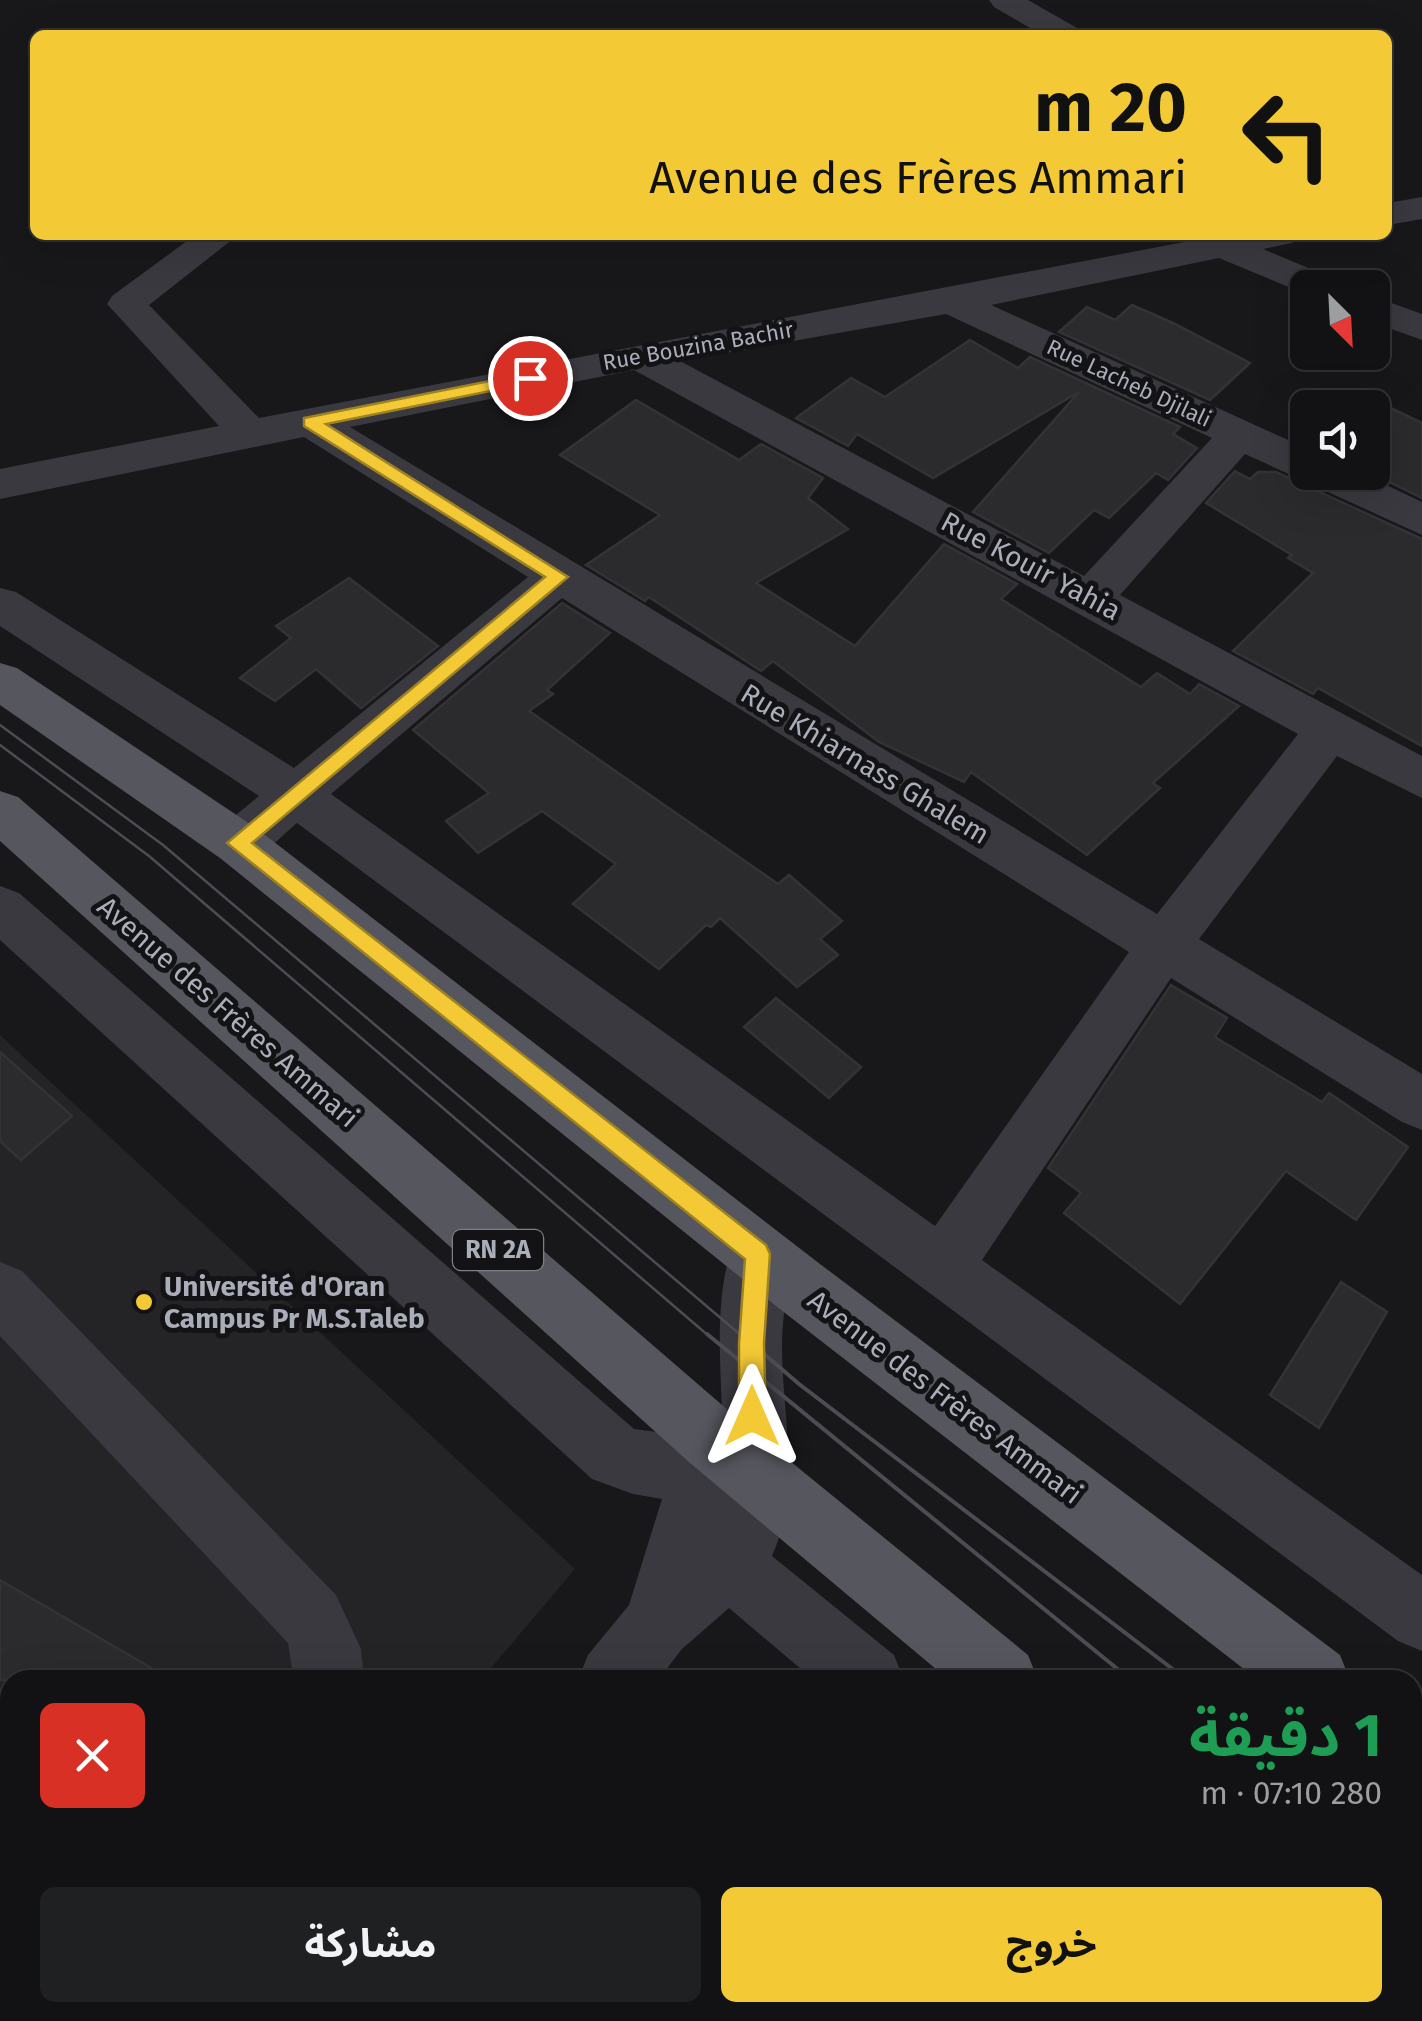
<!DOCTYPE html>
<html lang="ar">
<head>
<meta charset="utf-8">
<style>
  body { margin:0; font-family:"Fira Sans","Noto Sans Arabic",sans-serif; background:#1f2022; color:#f1f3f6; direction:rtl; height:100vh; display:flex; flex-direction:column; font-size:38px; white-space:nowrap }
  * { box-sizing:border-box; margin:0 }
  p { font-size:32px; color:#9c9ea0 }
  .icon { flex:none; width:55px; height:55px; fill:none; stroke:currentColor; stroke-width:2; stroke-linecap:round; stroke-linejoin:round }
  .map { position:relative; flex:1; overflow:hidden; direction:ltr }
  .panel { position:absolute; left:0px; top:1670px; width:1422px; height:352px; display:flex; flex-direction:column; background:#121214; border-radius:30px 30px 0 0; box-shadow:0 10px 40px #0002,0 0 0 2px #313234; direction:rtl }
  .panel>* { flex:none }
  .top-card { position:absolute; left:30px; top:30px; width:1362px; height:210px; border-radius:15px; box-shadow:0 10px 40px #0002,0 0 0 2px #313234; direction:rtl; background:#f4c936; color:#111; overflow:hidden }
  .needle { width:65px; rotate:156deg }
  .tools { position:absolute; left:1290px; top:270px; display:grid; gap:20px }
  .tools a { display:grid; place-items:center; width:100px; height:100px; border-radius:15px; background:#121214; box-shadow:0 10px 40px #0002,0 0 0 2px #313234; font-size:50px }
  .pin { position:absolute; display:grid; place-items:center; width:85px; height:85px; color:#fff; margin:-42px; border:5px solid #fff; border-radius:50%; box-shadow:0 2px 10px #0007 }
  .me { position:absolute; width:110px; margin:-55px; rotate:0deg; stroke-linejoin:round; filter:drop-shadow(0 0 8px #0008) }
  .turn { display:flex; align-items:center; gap:35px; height:210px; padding:0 40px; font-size:45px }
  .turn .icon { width:130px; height:130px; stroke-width:2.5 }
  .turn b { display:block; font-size:70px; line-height:85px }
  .round { display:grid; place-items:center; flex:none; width:105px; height:105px; border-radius:15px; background:#1f2022 }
  .overview { display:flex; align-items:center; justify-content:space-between; height:170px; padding:0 40px }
  h1 { font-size:60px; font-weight:700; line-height:75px; color:#1e9e55 }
  .action { display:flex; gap:20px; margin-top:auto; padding:20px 40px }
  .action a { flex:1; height:115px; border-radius:15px; background:#f4c936; color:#111; font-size:40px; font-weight:700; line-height:115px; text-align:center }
  .action a+a { background:#1f2022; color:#f1f3f6 }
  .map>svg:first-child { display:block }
  .built { fill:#242427 }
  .building { fill:#2b2b2e; stroke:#333236; stroke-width:2.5 }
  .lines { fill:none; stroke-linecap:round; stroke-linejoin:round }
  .minor { fill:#39393f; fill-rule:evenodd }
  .major { fill:#55565e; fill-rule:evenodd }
  .tram-far1 { stroke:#4c4d54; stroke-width:2.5 }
  .tram { stroke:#4c4d54; stroke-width:4 }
  .route { fill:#f4c936; stroke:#9f8323; stroke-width:2.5 }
  .poi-dot { fill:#f4c936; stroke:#131315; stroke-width:4 }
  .labels { text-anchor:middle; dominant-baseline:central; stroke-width:10; stroke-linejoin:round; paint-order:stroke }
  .far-street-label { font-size:22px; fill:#aaadba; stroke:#131315 }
  .shield { fill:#131315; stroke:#7d7f88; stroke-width:2.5 }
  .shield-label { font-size:25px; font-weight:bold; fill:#aaadba }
  .street-label { font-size:28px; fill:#aaadba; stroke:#131315 }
  .poi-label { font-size:28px; font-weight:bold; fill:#aaadba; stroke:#131315; text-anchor:start }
</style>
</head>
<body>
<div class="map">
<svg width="1422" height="2021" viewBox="0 0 1422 2021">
  <rect width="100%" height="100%" fill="#18181a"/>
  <polygon class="built" points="0,1035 575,1569 481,1680 10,1680 10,2012 201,2013 194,2021 0,2021"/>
  <g class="building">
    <polygon points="1132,305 1173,323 1250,363 1210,400 1059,332 1087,307 1115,320"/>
    <polygon points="970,340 1018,368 1030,357 1180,427 1173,434 1197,448 1168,480 1156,473 1109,518 1094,510 1049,553 973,512 1079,392 933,478 857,434 848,446 796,418 851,378 885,397"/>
    <polygon points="1372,399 1422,423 1422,498 1369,472 1372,472"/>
    <polygon points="636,400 739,460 761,444 823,478 808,498 848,529 756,583 855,646 944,544 1017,584 1001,599 1141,687 1157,673 1190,694 1199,684 1239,706 1153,783 1160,788 1087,855 971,772 964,782 879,742 773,661 761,671 649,597 645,601 586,565 660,515 560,455"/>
    <polygon points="1235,471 1250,479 1258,472 1276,472 1422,539 1422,746 1318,688 1313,694 1233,651 1313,573 1288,558 1292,555 1206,503"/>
    <polygon points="349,578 438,646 361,708 316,669 275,701 240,678 291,638 276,626"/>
    <polygon points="562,603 610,633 547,690 553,694 529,711 778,884 789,875 842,921 820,939 838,955 797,987 720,918 711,927 706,925 659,969 573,904 616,864 542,811 478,853 446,821 489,793 413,730"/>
    <polygon points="1171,985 1227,1018 1215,1037 1322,1102 1329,1093 1408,1147 1356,1220 1286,1171 1180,1304 1064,1213 1081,1193 1048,1168"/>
    <polygon points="776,998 861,1067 829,1098 744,1027"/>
    <polygon points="0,1052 72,1116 21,1160 0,1141"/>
    <polygon points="1341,1282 1387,1312 1319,1428 1270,1395"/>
    <polygon points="0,1580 172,1680 0,1680"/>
  </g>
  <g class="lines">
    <g class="minor">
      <polygon points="989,0 1028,0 1077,28 1081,35 1042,35 994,7"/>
      <polygon points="1422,197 1422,219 1388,225 1388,203"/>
      <path d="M195,235H238L149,305L259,418L1221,235H1298L1292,243L1263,249L1337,280L1342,288H1308V295L1219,258L991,305L1308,449V472H1359L1422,502V535L1245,454L1120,595L1422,756V798L1337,756L1199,939L1422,1074V1130L1402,1122L1171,978L982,1260L1422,1575V1651L1398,1641L297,823C272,844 254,869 220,858L212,843L220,828L259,796L0,626V588L16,592L294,768L528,577L304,437L0,499V469L219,426L107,304L112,296ZM946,314L1212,438L1084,576L680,361ZM634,370L1298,734L1157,914L350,427ZM562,598L1129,952L935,1226L331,794Z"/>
      <polygon points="1372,296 1422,314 1422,340 1372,322"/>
      <path d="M0,886L19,893L634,1429L664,1433L713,1408L722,1411C720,1355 714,1287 737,1234L758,1225L779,1234C794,1267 783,1304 782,1341C781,1413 803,1487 772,1556L894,1655L904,1680H814L729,1608L682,1649L658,1680H578L588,1655L629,1605L662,1499L633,1494L592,1479L0,940Z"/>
      <polygon points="0,1262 22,1271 336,1595 361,1649 364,1680 294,1680 288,1643 0,1336"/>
      <polygon points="35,2012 118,2012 114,2021 32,2021"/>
      <polygon points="297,2012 379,2012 375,2021 294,2021"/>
      <polygon points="1232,2012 1318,2012 1321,2021 1236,2021"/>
    </g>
    <g class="major">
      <polygon points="0,663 17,668 256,828 820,1264 1340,1655 1350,1680 1258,1680 776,1306 220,858 0,705"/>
      <polygon points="0,791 18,797 736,1417 1028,1655 1038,1680 949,1680 690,1463 0,841"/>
      <polygon points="1412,1718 1422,1722 1422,1797 1412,1793"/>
      <polygon points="1412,1978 1422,1982 1422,2021 1365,2021 1361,2012 1412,2012"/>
    </g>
    <g class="tram-far1">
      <polyline points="0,725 163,845 743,1337"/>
      <polyline points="0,745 149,856 710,1337"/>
    </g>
    <g class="tram">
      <polyline points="707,1334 1131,1680"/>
      <polyline points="741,1334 799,1384 1187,1680"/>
      <polyline points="1412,1852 1422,1859"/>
      <polyline points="1412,1908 1422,1916"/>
    </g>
  </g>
  <polygon class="route" points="530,373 535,374 535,382 326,424 568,577 252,843 766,1245 770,1254 764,1343 766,1416 762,1425 752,1429 743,1425 739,1416 739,1343 745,1259 227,843 545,577 304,426 304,418"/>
  <circle class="poi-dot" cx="144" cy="1302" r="10"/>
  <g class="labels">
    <g class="far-street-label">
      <text transform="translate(698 346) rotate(-10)">Rue Bouzina Bachir</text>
      <text transform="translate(1129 383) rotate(25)">Rue Lacheb Djilali</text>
    </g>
    <rect class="shield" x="453" y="1230" width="90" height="40" rx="8"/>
    <g class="shield-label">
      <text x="498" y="1250">RN 2A</text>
    </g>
    <g class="street-label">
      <text transform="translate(1031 566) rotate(28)">Rue Kouir Yahia</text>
      <text transform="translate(865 764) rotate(31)">Rue Khiarnass Ghalem</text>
      <text transform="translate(228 1012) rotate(41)">Avenue des Frères Ammari</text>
      <text transform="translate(945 1397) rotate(37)">Avenue des Frères Ammari</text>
    </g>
    <g class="poi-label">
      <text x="164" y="1286">Université d'Oran<tspan x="164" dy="32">Campus Pr M.S.Taleb</tspan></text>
    </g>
  </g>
</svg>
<div class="tools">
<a><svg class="needle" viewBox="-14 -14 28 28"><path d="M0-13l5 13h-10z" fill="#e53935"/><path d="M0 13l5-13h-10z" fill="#9c9ea0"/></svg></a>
<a><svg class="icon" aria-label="sound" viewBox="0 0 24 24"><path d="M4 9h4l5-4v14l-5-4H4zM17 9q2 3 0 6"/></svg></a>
</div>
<div class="pin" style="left:530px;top:378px;background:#d93025"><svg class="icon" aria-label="arrive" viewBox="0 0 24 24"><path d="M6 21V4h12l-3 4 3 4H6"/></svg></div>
<svg class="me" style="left:752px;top:1416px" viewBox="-20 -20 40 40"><path d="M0-17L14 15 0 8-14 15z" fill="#f4c936" stroke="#fff" stroke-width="4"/></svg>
<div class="top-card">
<div class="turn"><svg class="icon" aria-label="left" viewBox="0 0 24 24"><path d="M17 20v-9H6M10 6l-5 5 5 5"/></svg><div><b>20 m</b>Avenue des Frères Ammari</div></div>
</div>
<section class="panel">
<div class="overview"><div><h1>1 دقيقة</h1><p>280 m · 07:10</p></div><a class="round" style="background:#d93025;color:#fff"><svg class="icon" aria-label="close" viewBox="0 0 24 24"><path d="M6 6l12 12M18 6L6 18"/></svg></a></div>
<div class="action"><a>خروج</a><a>مشاركة</a></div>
</section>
</div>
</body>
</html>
